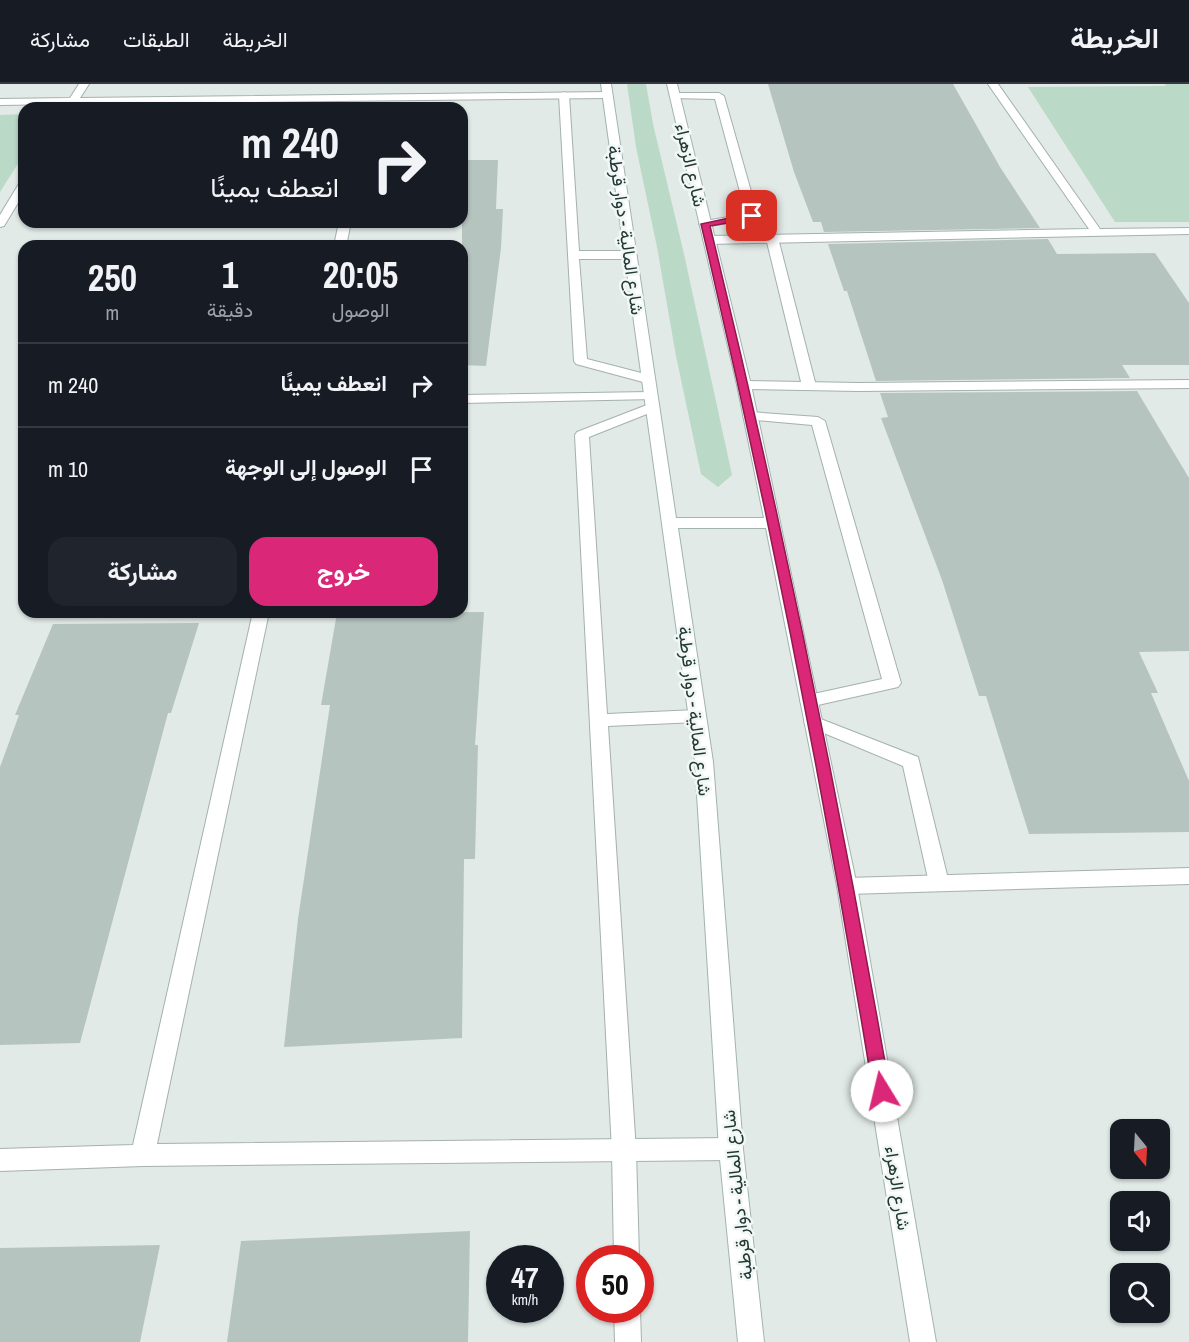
<!DOCTYPE html>
<html lang="ar">
<head>
<meta charset="utf-8">
<style>
  body { margin:0; font-family:"Archivo Narrow",Vazirmatn,sans-serif; background:#20242c; color:#f1f3f6; direction:rtl; height:100vh; display:flex; flex-direction:column; font-size:22px; white-space:nowrap }
  * { box-sizing:border-box; margin:0 }
  p { font-size:20px; color:#9ea1a6 }
  .icon { flex:none; width:33px; height:33px; fill:none; stroke:currentColor; stroke-width:2; stroke-linecap:round; stroke-linejoin:round }
  .map { position:relative; flex:1; overflow:hidden; direction:ltr }
  .side { position:absolute; left:18px; top:156px; width:450px; height:378px; display:flex; flex-direction:column; background:#171b24; border-radius:18px; box-shadow:0 2px 4px #0004; direction:rtl }
  .side>* { flex:none }
  .guide { position:absolute; left:18px; top:18px; width:450px; height:126px; border-radius:18px; box-shadow:0 2px 4px #0004; direction:rtl; background:#171b24; color:#f1f3f6; overflow:hidden }
  .needle { width:39px; rotate:162deg }
  .fabs { position:absolute; left:1110px; top:1035px; display:grid; gap:12px }
  .fabs a { display:grid; place-items:center; width:60px; height:60px; border-radius:12px; background:#171b24; box-shadow:0 2px 4px #0004; font-size:30px }
  .speed { position:absolute; left:486px; top:1161px; display:flex; gap:12px; font-size:30px; font-weight:700; text-align:center }
  .speed>* { display:grid; place-content:center; width:78px; height:78px; border-radius:50%; background:#171b24; box-shadow:0 2px 4px #0004; line-height:1 }
  .speed small { font-size:15px; font-weight:400 }
  .speed .limit { border:9px solid #d22; background:#fff; color:#111 }
  .pin { position:absolute; display:grid; place-items:center; width:51px; height:51px; color:#fff; margin:-26px; border-radius:12px; box-shadow:0 3px 9px #0006 }
  .me { position:absolute; width:66px; margin:-33px; rotate:351deg; stroke-linejoin:round; filter:drop-shadow(0 0 4px #0008) }
  .turn { display:flex; align-items:center; gap:21px; height:126px; padding:0 30px; font-size:27px }
  .turn .icon { width:78px; height:78px; stroke-width:2.5 }
  .turn b { display:block; font-size:42px; line-height:51px }
  .eta { display:flex; justify-content:space-evenly; align-items:center; height:102px; text-align:center }
  .eta b { font-size:36px; font-weight:700; line-height:42px }
  .cta { display:flex; gap:12px; margin-top:auto; padding:12px 30px }
  .cta a { flex:1; height:69px; border-radius:18px; background:#db2777; color:#fff; font-size:24px; font-weight:700; line-height:69px; text-align:center }
  .cta a+a { background:#20242c; color:#f1f3f6 }
  ul { padding:0; list-style:none }
  li { display:flex; align-items:center; gap:18px; height:84px; padding:0 30px; border-top:2px solid #363941 }
  li div { flex:1 }
  li b { display:block; font-size:22px }
  li em { font-style:normal }
  header { display:flex; align-items:center; gap:36px; box-sizing:border-box; height:84px; padding:0 30px; background:#171b24; border-bottom:2px solid #363941 }
  header strong { font-size:28px }
  nav { display:flex; gap:33px; margin-inline-start:auto; font-size:21px }
  .map>svg:first-child { display:block }
  .green { fill:#bbd9c7 }
  .building { fill:#b6c4c0 }
  .lines { fill:none; stroke-linecap:round; stroke-linejoin:round }
  .lane-casing { stroke:#a4b1ae; stroke-width:2 }
  .street-casing { stroke:#a4b1ae; stroke-width:2 }
  .secondary-casing { stroke:#a1b4b0; stroke-width:2 }
  .lane { fill:#fff; fill-rule:evenodd }
  .street { fill:#fff; fill-rule:evenodd }
  .secondary { fill:#fff; fill-rule:evenodd }
  .route { fill:#db2777; stroke:#8e194d; stroke-width:1.5 }
  .labels { text-anchor:middle; dominant-baseline:central; stroke-width:5; stroke-linejoin:round; paint-order:stroke }
  .street-label { font-size:18px; fill:#233835; stroke:#f1f7f4 }
</style>
</head>
<body>
<header>
<strong>الخريطة</strong>
<nav><a>الخريطة</a><a>الطبقات</a><a>مشاركة</a></nav>
</header>
<div class="map">
<svg width="1189" height="1258" viewBox="0 0 1189 1258">
  <rect width="100%" height="100%" fill="#e1eae7"/>
  <g class="green">
    <polygon points="627,0 646,0 653,40 684,170 732,391 718,403 701,390 676,272 657,163 636,63"/>
    <polygon points="1165,0 1189,0 1189,138 1115,138 1028,3 1166,2"/>
    <polygon points="24,30 24,70 0,108 0,31"/>
  </g>
  <g class="building">
    <polygon points="768,0 953,0 1000,83 1040,144 824,148 821,138 813,138 794,88"/>
    <polygon points="462,76 498,76 496,125 503,125 501,164 486,282 462,281"/>
    <polygon points="1048,155 1057,170 1155,169 1189,219 1189,281 1122,281 1130,294 876,297 847,207 844,207 828,160"/>
    <polygon points="1137,307 1189,394 1189,567 1139,568 1158,609 1151,609 1189,697 1189,748 1029,750 986,612 979,612 942,496 881,334 888,333 880,309"/>
    <polygon points="484,528 475,661 478,661 475,775 464,775 462,954 284,963 298,835 330,621 321,621 337,529"/>
    <polygon points="199,539 171,629 168,629 80,959 0,961 0,683 19,631 15,631 53,540"/>
    <polygon points="470,1147 468,1258 227,1258 241,1157"/>
    <polygon points="160,1161 140,1258 0,1258 0,1164"/>
  </g>
  <g class="lines">
    <g class="lane-casing">
      <g id="lane">
        <polygon points="564,8 569,11 579,167 630,167 636,171 630,175 579,175 587,275 653,292 655,295 653,298 643,298 576,280 574,277 559,11"/>
        <polygon points="675,9 719,9 724,12 758,132 756,134 705,143 699,140 705,137 746,130 715,15 672,14 672,10"/>
        <polygon points="772,151 778,154 816,302 814,305 809,306 802,302 766,154"/>
        <polygon points="652,319 659,323 657,326 589,353 607,630 697,626 703,628 706,632 703,636 697,638 608,642 636,1067 639,1174 614,1174 612,1067 575,351 577,348"/>
        <polygon points="750,328 818,333 825,337 901,599 898,603 809,623 803,621 800,617 803,613 809,611 882,595 812,341 745,335 743,332 745,329"/>
        <polygon points="813,632 918,673 949,799 946,804 939,807 932,804 929,799 903,682 807,642 804,638 807,634"/>
        <polygon points="614,1226 640,1226 641,1258 615,1258"/>
      </g>
    </g>
    <g class="street-casing">
      <g id="street">
        <polygon points="79,0 89,0 80,14 607,8 612,11 607,14 76,20 74,24 64,24 66,20 0,21 0,15 70,14"/>
        <polygon points="988,0 998,0 1100,145 1189,144 1189,150 709,160 703,156 709,152 1089,145"/>
        <polygon points="24,97 24,109 4,142 0,143 0,131 20,98"/>
        <polygon points="339,138 351,138 346,162 334,162"/>
        <polygon points="1189,296 1189,304 858,307 744,305 737,301 744,297 858,299"/>
        <polygon points="650,308 657,312 655,315 462,319 462,311"/>
        <polygon points="253,528 269,528 157,1060 731,1054 739,1058 743,1065 739,1072 731,1076 143,1082 0,1087 0,1065 133,1061"/>
        <polygon points="1189,784 1189,800 847,810 840,807 837,802 840,797 847,794"/>
      </g>
    </g>
    <g class="secondary-casing">
      <polygon id="secondary" points="601,0 611,0 676,434 764,434 737,301 667,0 677,0 751,301 857,802 936,1258 910,1258 837,802 766,444 678,444 713,678 743,1065 764,1258 738,1258 719,1065 695,678"/>
    </g>
    <use href="#lane" class="lane"/>
    <use href="#street" class="street"/>
    <use href="#secondary" class="secondary"/>
  </g>
  <path class="route" d="M752,129L755,130V134L710,142C780,428 840,717 890,1007L888,1013L882,1015L875,1013L873,1007C826,717 769,427 701,140Z"/>
  <g class="labels">
    <g class="street-label">
      <text transform="translate(691 81) rotate(77)">شارع الزهراء</text>
      <text transform="translate(626 146) rotate(82)">شارع المالية - دوار قرطبة</text>
      <text transform="translate(695 627) rotate(83)">شارع المالية - دوار قرطبة</text>
      <text transform="translate(898 1104) rotate(81)">شارع الزهراء</text>
      <text transform="translate(737 1111) rotate(-96)">شارع المالية - دوار قرطبة</text>
    </g>
  </g>
</svg>
<div class="fabs">
<a><svg class="needle" viewBox="-14 -14 28 28"><path d="M0-13l5 13h-10z" fill="#e53935"/><path d="M0 13l5-13h-10z" fill="#9ea1a6"/></svg></a>
<a><svg class="icon" aria-label="sound" viewBox="0 0 24 24"><path d="M4 9h4l5-4v14l-5-4H4zM17 9q2 3 0 6"/></svg></a>
<a><svg class="icon" aria-label="search" viewBox="0 0 24 24"><circle cx="10" cy="10" r="6"/><path d="M15 15l6 6"/></svg></a>
</div>
<div class="speed"><div>47<small>km/h</small></div><div class="limit">50</div></div>
<div class="pin" style="left:752px;top:132px;background:#d93025"><svg class="icon" aria-label="arrive" viewBox="0 0 24 24"><path d="M6 21V4h12l-3 4 3 4H6"/></svg></div>
<svg class="me" style="left:882px;top:1007px" viewBox="-20 -20 40 40"><circle r="19" fill="#fff"/><path d="M0-13L10 11 0 6-10 11z" fill="#db2777"/></svg>
<div class="guide">
<div class="turn"><svg class="icon" aria-label="right" viewBox="0 0 24 24"><path d="M7 20v-9h11M14 6l5 5-5 5"/></svg><div><b>240 m</b>انعطف يمينًا</div></div>
</div>
<section class="side">
<div class="eta">
<div><b>20:05</b><p>الوصول</p></div>
<div><b>1</b><p>دقيقة</p></div>
<div><b>250</b><p>m</p></div>
</div>
<ul>
<li><svg class="icon" aria-label="right" viewBox="0 0 24 24"><path d="M7 20v-9h11M14 6l5 5-5 5"/></svg><div><b>انعطف يمينًا</b></div><em>240 m</em></li>
<li><svg class="icon" aria-label="arrive" viewBox="0 0 24 24"><path d="M6 21V4h12l-3 4 3 4H6"/></svg><div><b>الوصول إلى الوجهة</b></div><em>10 m</em></li>
</ul>
<div class="cta"><a>خروج</a><a>مشاركة</a></div>
</section>
</div>
</body>
</html>
